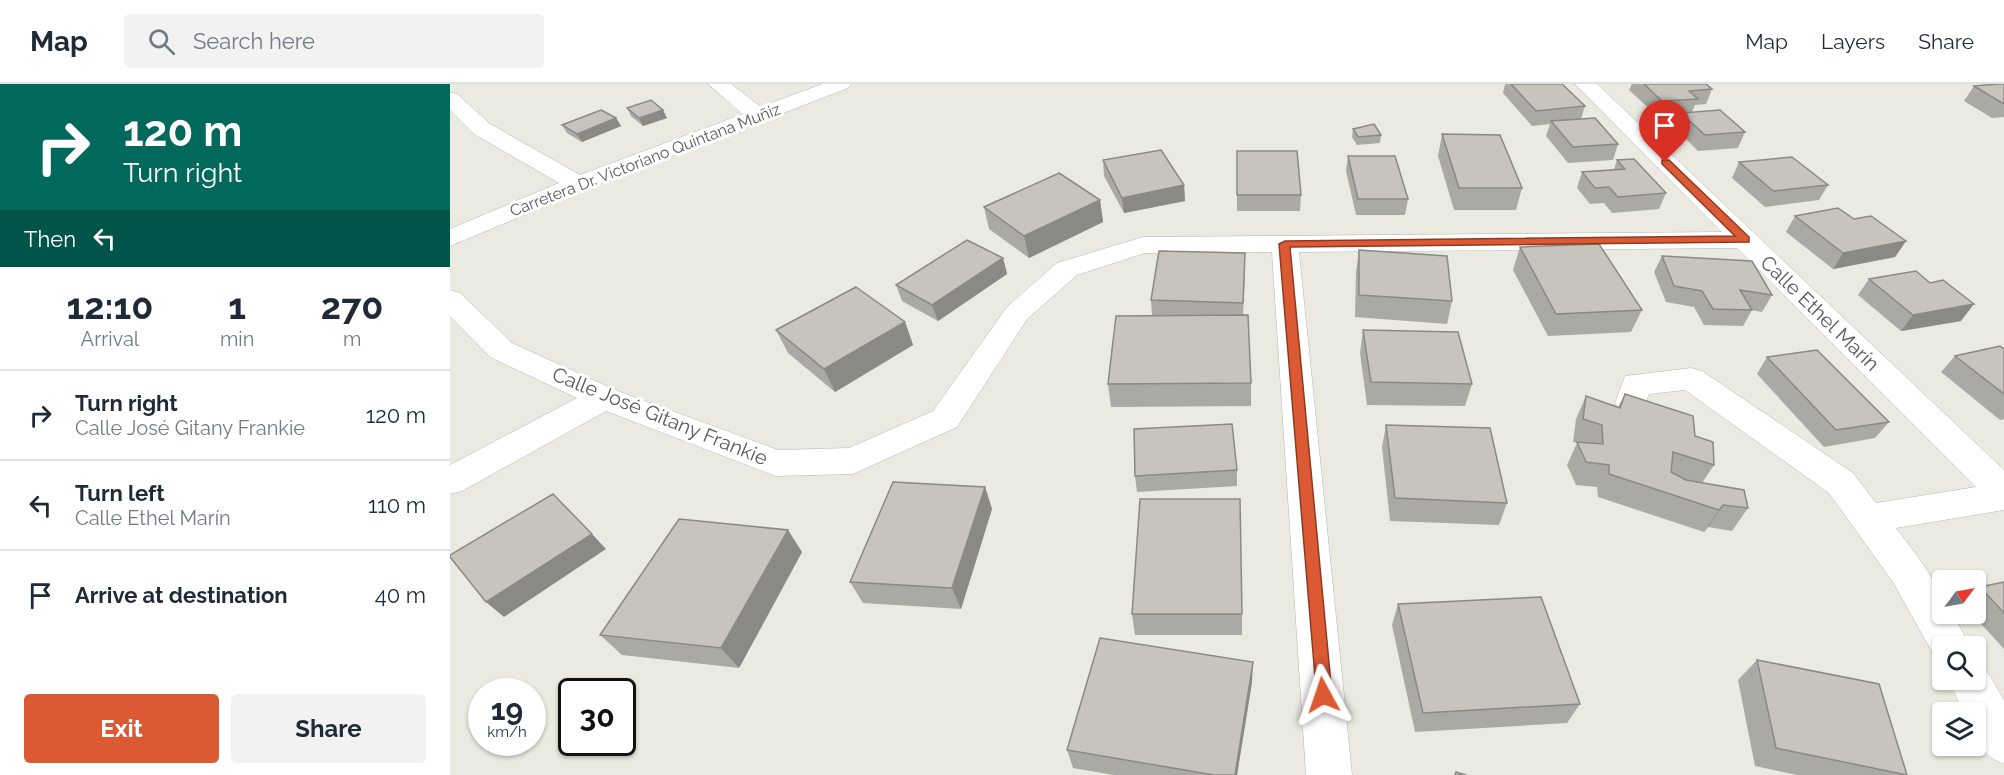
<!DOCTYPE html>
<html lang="en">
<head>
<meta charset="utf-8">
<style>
  body { margin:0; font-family:Raleway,sans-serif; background:#f2f2f3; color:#1f2937; height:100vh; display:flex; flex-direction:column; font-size:22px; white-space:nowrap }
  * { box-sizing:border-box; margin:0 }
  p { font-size:20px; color:#747a83 }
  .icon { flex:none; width:33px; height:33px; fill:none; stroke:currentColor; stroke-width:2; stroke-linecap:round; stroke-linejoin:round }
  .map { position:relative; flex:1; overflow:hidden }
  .side { display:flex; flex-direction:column; background:#fff; width:450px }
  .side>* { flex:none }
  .banner { background:#00695c; color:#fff; overflow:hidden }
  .needle { width:39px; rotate:58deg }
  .controls { position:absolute; left:1482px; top:486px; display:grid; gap:12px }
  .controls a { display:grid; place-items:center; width:54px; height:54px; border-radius:6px; background:#fff; box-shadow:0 2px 4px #0004; font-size:30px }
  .speed { position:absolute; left:18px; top:594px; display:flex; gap:12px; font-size:30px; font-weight:700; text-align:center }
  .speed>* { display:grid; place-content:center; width:78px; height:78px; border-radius:50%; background:#fff; box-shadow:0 2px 4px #0004; line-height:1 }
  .speed small { font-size:15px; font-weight:400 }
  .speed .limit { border:3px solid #111; border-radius:9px; background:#fff; color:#111 }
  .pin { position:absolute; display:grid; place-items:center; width:51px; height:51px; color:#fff; margin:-62px -26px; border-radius:50% 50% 50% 0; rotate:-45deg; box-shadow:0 0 6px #0007 }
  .pin .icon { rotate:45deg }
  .me { position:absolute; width:66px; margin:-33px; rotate:355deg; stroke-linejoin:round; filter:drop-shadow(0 0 4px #0008) }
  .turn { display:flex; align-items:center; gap:21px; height:126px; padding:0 24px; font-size:27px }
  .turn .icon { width:78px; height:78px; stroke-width:2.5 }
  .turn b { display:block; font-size:42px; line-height:51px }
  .then { display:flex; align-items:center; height:57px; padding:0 24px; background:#0003; gap:12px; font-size:22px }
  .eta { display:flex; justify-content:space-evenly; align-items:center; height:102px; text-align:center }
  .eta b { font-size:36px; font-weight:700; line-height:42px }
  .primary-button { display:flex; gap:12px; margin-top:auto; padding:12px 24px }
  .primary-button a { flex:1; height:69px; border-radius:6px; background:#db5a34; color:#fff; font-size:24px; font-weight:700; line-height:69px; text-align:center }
  .primary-button a+a { background:#f2f2f3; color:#1f2937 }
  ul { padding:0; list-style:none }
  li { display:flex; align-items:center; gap:18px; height:90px; padding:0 24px; border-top:2px solid #e0e1e3 }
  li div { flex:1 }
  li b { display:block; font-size:22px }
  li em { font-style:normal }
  header { display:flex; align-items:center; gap:36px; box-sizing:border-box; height:84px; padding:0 30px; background:#fff; border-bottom:2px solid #e0e1e3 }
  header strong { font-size:28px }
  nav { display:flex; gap:33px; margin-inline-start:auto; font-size:21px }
  .search { width:420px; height:54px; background:#f2f2f3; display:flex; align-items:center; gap:15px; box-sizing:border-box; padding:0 21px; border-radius:6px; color:#747a83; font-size:22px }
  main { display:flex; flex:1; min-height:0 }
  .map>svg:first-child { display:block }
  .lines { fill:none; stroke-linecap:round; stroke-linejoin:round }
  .minor-casing { stroke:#b5b6bc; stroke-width:1 }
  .minor { fill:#fff; fill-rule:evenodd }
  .wall { fill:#aaa9a3 }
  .shaded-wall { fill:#8b8984 }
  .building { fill:#c6c4bd; stroke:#8b8984; stroke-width:1.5 }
  .route { fill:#db5a34; stroke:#8e3a22; stroke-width:1.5 }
  .labels { text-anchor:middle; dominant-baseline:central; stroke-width:6; stroke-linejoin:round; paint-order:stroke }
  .far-street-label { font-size:16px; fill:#585b60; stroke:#fff }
  .street-label { font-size:20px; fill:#585b60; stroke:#fff }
</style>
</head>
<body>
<header>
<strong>Map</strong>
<div class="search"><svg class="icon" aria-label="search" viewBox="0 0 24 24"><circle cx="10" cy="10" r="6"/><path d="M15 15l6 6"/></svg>Search here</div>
<nav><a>Map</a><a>Layers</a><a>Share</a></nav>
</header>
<main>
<section class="side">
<div class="banner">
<div class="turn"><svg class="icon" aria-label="right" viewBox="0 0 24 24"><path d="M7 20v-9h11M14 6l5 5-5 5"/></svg><div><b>120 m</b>Turn right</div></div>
<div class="then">Then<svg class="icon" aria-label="left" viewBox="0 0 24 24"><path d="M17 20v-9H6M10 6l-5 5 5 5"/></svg></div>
</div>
<div class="eta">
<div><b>12:10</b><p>Arrival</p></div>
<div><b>1</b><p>min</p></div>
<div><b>270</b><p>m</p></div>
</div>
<ul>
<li><svg class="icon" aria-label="right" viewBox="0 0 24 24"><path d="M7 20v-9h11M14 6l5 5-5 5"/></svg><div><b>Turn right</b><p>Calle José Gitany Frankie</p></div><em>120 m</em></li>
<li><svg class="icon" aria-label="left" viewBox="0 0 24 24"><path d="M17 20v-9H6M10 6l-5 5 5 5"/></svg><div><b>Turn left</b><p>Calle Ethel Marín</p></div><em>110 m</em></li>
<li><svg class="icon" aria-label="arrive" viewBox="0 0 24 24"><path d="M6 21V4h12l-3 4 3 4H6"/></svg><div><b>Arrive at destination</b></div><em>40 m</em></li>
</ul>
<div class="primary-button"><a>Exit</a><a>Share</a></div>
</section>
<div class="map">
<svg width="1554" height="691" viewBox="0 0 1554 691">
  <rect width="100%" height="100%" fill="#eaeae0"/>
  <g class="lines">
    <g class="minor-casing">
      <g id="minor">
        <polygon points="258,0 281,0 311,23 372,0 401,0 398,4 137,105 0,162 0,145 109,99 24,50 0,26 0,8 7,10 40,40 130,91 293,30"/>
        <path d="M1125,0H1147L1554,386V426L1446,444C1464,469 1492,498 1492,530H1503L1520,562H1492V578L1486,575L1443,498L1379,409L1235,306L1199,310L1192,327L1181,330L1170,327L1165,319L1175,292L1241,284L1252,287L1403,389L1426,419L1526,403L1287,164L849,168L902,691H856L822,168L695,169L627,191L577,235L507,343L403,390L326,392L156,327L12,407L0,410V381L127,314L40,273L0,232V206L10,209L62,259L165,306L328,366L399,364L483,327L557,223L607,179L693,153L1272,148Z"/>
        <path d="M1526,579L1534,582L1554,616V680C1529,670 1526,654 1526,628H1514L1498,596H1526Z"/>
      </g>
    </g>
    <use href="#minor" class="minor"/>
  </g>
  <g class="wall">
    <polygon points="1055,0 1112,0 1135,22 1131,35 1168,60 1163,76 1118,79 1096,52 1100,40 1082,42 1053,9"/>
    <polygon points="1182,0 1256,0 1262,5 1256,20 1245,21 1242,28 1295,48 1288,64 1248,67 1225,44 1231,30 1207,32 1179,6"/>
    <polygon points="1554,0 1554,33 1542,34 1514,17 1524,2"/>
    <polygon points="177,24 217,34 193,42 181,32"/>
    <polygon points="166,34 171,42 132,58 117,49 112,41"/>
    <polygon points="903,45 931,51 930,59 907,61 902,53"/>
    <polygon points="992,50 1072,104 1066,126 1004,126 988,72"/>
    <polygon points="787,67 851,111 850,127 787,127"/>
    <polygon points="898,72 958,115 955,131 906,131 896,87"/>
    <polygon points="653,76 734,101 735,117 674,129 654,92"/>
    <polygon points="1167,76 1216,109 1209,125 1162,129 1154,119 1140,120 1127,104 1132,88 1164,86"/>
    <polygon points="1289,78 1378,101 1369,116 1315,123 1282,94"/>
    <polygon points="650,116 653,138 579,174 539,145 534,123"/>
    <polygon points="1345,132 1404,135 1456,157 1445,173 1383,185 1336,148"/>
    <polygon points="1070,163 1192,226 1181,248 1098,252 1063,186"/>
    <polygon points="909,166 1002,217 997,240 905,233 906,188"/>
    <polygon points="1212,172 1322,211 1312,228 1302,226 1293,242 1254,241 1244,223 1216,218 1204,188"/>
    <polygon points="553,174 557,190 488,237 452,217 446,201"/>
    <polygon points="795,192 793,231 801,299 801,322 661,323 658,300 702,231 701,216"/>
    <polygon points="1419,195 1480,199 1511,237 1451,247 1408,211"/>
    <polygon points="455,238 463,261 385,308 338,269 326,246"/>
    <polygon points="913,246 1022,300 1015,322 917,321 910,269"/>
    <polygon points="1554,265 1554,335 1550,336 1491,288 1505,272"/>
    <polygon points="1317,273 1439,338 1425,354 1374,363 1307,290"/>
    <polygon points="1175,310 1245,352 1264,381 1252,399 1298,424 1282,447 1258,443 1254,448 1148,413 1147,403 1126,401 1117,381 1127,359 1123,358 1126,335 1136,312 1168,323"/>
    <polygon points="936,341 1057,419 1049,441 940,437 932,363"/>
    <polygon points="787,386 787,402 687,408 685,392"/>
    <polygon points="535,403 542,425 511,525 413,519 400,498"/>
    <polygon points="352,468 289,584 172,571 150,551"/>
    <polygon points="1554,498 1554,565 1522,530 1526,530 1526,507 1530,503"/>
    <polygon points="948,520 1130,620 1117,639 965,648 942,541"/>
    <polygon points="682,530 792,530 792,551 685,551"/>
    <polygon points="1307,576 1457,691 1347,691 1305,682 1288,596"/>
    <polygon points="802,598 787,691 664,691 623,684 617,666"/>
  </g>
  <g class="shaded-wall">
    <polygon points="213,26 217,34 193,42 189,34"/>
    <polygon points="166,34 171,42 132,58 127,50"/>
    <polygon points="734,101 735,117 674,129 672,114"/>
    <polygon points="650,116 653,138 579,174 574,152"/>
    <polygon points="1456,157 1445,173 1383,185 1393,169"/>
    <polygon points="553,174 557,190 488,237 482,221"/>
    <polygon points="1524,220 1511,237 1451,247 1463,231"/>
    <polygon points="455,238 463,261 385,308 374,285"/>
    <polygon points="535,403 542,425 511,525 502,504"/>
    <polygon points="1273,421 1258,443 1254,448 1269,426"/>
    <polygon points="338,446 352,468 289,584 271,564"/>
    <polygon points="142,450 156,465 54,533 36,518"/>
    <polygon points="803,578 802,598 787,691 785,691"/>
  </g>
  <g class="building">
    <polygon points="1061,0 1112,0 1135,22 1086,27"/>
    <polygon points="1194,0 1256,0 1262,5 1239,7 1248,15 1212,17"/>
    <polygon points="1548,0 1554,0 1554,19 1552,19 1524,2"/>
    <polygon points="201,16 213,26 189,34 177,24"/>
    <polygon points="151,26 166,34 127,50 112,41"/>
    <polygon points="1270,26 1295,48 1255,51 1231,29"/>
    <polygon points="1145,34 1168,60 1123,63 1101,37"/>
    <polygon points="924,40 931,51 908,53 903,45"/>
    <polygon points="992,50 1050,51 1072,104 1009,104"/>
    <polygon points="711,66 734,101 672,114 653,76"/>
    <polygon points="787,67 847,67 851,111 787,111"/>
    <polygon points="898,72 945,72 958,115 908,115"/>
    <polygon points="1342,73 1378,101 1323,107 1289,78"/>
    <polygon points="1184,75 1216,109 1168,113 1159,103 1145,104 1132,88 1175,85 1167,76"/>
    <polygon points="609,89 650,116 574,152 534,123"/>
    <polygon points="1388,124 1404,135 1421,132 1456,157 1393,169 1345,132"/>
    <polygon points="517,156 553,174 482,221 446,201"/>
    <polygon points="1149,160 1192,226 1106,230 1070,163"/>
    <polygon points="909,166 997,172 1002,217 909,211"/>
    <polygon points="709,167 795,169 793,219 701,216"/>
    <polygon points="1212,172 1302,177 1322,211 1290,206 1302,226 1263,225 1252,207 1224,202"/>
    <polygon points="1466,187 1480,199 1493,196 1524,220 1463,231 1419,195"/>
    <polygon points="406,203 455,238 374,285 326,246"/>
    <polygon points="798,231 801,299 658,300 666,232"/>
    <polygon points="913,246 1008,248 1022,300 921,298"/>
    <polygon points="1550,262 1554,265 1554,310 1505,272"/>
    <polygon points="1367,266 1439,338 1386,346 1317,273"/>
    <polygon points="1175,310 1243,332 1245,352 1263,358 1264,381 1223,368 1221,388 1236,396 1294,406 1298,424 1273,421 1269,426 1159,390 1159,381 1136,378 1127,358 1153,360 1152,341 1133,335 1136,312 1170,324"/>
    <polygon points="782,340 787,386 685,392 684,345"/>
    <polygon points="936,341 1040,344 1057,419 945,414"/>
    <polygon points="443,398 535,403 502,504 400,498"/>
    <polygon points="103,410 142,450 36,518 0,473 0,471"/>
    <polygon points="690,415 790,415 792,530 682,530"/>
    <polygon points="229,435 338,446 271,564 150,551"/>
    <polygon points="1554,498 1554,529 1530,503"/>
    <polygon points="1091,513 1130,620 973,629 948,520"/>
    <polygon points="650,554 803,578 785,691 764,691 617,666"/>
    <polygon points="1307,576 1429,600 1457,691 1326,664"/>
    <polygon points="1006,688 1016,691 1005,691"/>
  </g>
  <polygon class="route" points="1212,76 1219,76 1299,153 1299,158 840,163 882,611 880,617 873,619 867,617 829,160 835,157 1285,152 1212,80"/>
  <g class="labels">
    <g class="far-street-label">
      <text transform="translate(195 76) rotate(-21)">Carretera Dr. Victoriano Quintana Muñiz</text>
    </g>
    <g class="street-label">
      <text transform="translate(1370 229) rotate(44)">Calle Ethel Marín</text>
      <text transform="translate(210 332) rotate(22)">Calle José Gitany Frankie</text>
    </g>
  </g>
</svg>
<div class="controls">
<a><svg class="needle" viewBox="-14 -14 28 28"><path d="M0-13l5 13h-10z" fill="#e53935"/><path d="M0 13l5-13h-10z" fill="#747a83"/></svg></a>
<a><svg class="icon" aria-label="search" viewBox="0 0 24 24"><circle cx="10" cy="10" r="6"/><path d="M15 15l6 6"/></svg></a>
<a><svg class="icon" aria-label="layers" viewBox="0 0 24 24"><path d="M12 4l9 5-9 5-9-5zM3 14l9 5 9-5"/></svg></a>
</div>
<div class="speed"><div>19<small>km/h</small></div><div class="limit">30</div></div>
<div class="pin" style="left:1215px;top:78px;background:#d93025"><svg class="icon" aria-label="arrive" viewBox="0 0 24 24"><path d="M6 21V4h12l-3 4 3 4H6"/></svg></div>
<svg class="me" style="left:873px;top:611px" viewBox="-20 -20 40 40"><path d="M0-17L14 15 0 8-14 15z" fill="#db5a34" stroke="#fff" stroke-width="4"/></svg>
</div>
</main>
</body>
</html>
